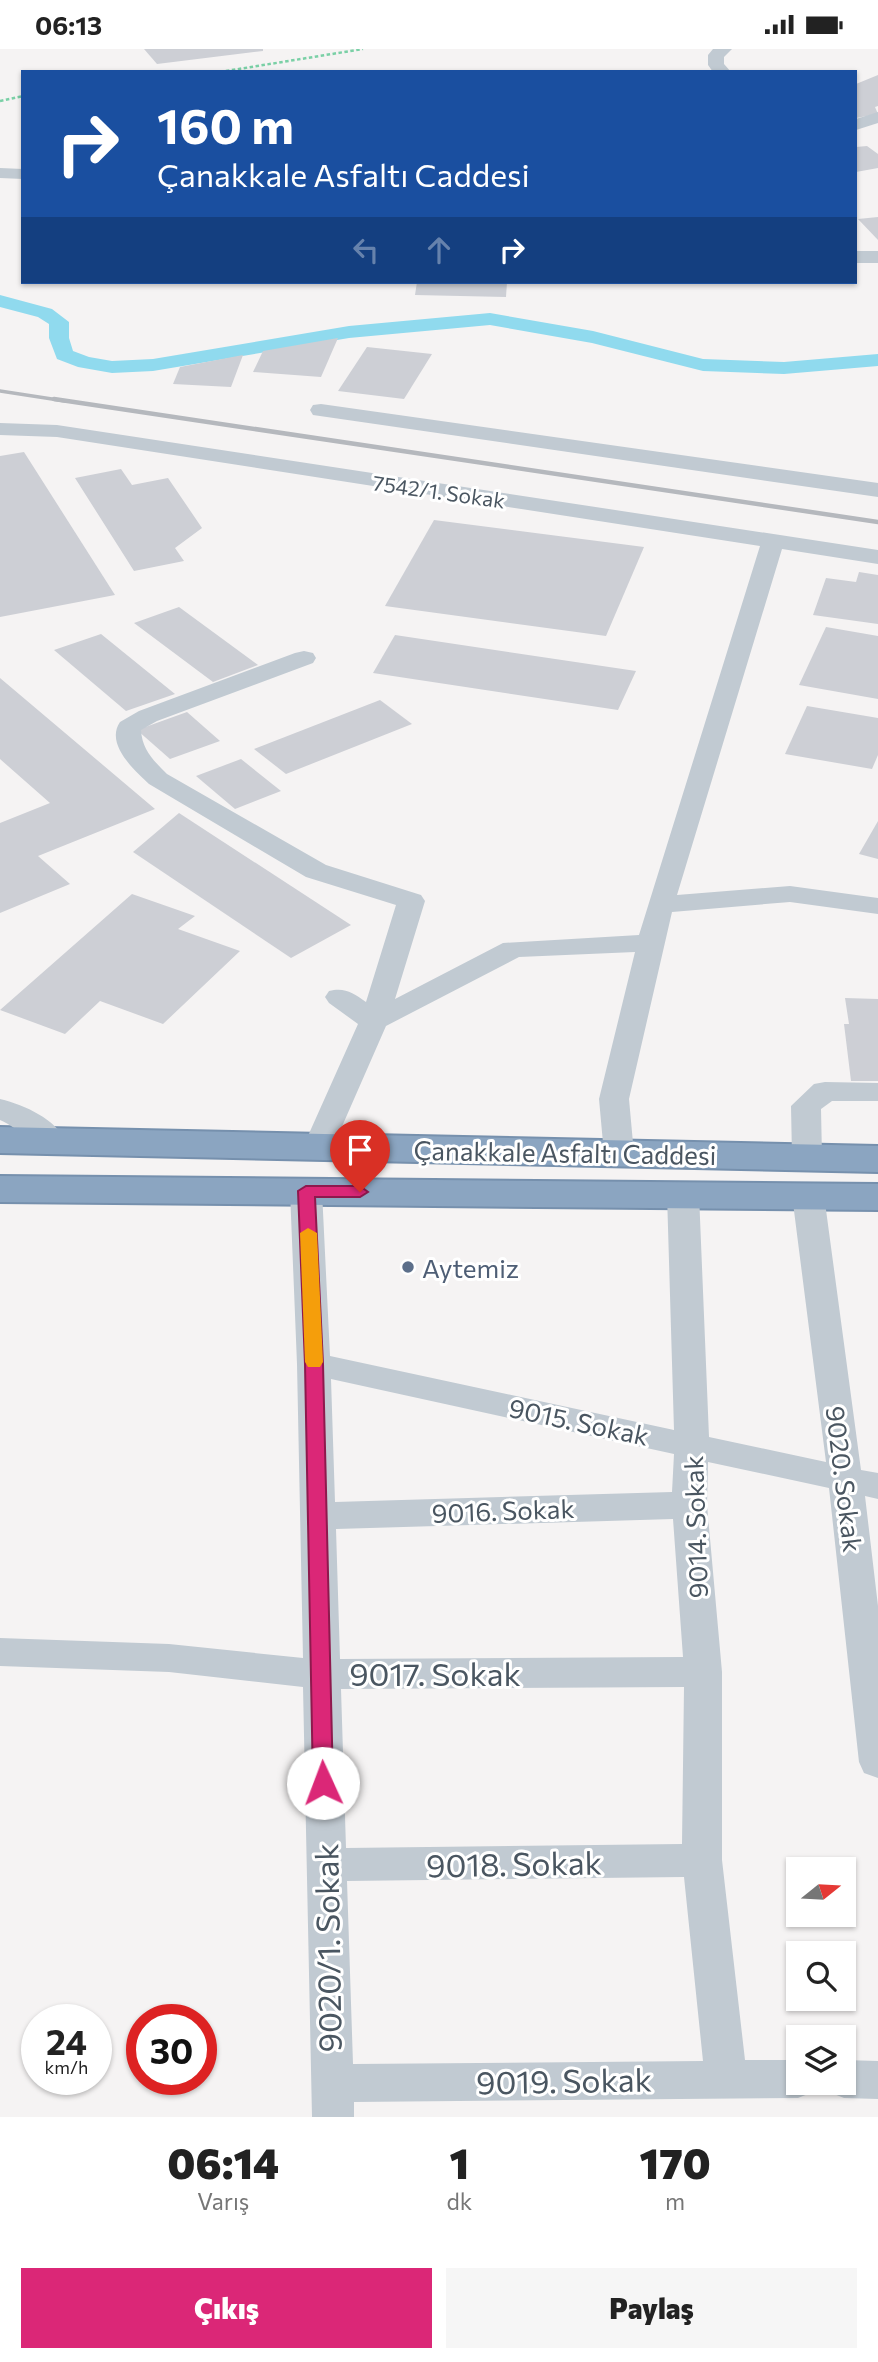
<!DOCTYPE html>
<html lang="tr">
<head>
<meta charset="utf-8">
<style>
  body { margin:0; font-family:Commissioner,sans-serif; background:#f6f6f6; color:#222; height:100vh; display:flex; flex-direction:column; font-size:26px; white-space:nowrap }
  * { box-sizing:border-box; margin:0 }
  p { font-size:23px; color:#767676 }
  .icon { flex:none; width:38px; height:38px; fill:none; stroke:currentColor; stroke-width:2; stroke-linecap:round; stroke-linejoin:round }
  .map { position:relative; height:2068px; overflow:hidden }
  .panel { display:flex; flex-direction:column; background:#fff; flex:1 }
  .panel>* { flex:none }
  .top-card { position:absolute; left:21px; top:21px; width:836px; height:214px; border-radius:0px; box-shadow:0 2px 5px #0004; background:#1a4fa0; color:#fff; overflow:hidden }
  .needle { width:46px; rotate:72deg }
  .controls { position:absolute; left:786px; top:1808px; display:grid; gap:14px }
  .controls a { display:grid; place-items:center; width:70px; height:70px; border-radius:0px; background:#fff; box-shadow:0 2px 5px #0004; font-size:35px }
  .speed { position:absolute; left:21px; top:1955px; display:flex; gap:14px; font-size:35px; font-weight:700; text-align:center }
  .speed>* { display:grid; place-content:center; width:91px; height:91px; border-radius:50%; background:#fff; box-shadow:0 2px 5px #0004; line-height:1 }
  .speed small { font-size:18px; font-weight:400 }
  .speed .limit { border:10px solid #d22; background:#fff; color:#111 }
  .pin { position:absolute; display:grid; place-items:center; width:60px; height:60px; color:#fff; margin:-72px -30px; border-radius:50% 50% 50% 0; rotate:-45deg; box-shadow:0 0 7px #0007 }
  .pin .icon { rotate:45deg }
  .me { position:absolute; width:77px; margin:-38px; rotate:358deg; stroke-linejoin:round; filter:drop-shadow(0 0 5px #0008) }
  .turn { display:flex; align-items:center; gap:24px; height:147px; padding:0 21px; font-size:32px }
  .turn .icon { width:91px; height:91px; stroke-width:2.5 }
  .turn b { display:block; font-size:49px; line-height:60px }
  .lanes { display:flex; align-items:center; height:66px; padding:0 21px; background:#0003; justify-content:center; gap:35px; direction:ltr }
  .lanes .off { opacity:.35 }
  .eta { display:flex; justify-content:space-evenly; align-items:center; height:119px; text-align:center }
  .eta b { font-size:42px; font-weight:800; line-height:49px }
  .button { display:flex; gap:14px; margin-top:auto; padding:14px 21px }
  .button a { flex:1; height:80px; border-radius:0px; background:#db2777; color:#fff; font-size:28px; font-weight:800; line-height:80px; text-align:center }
  .button a+a { background:#f6f6f6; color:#222 }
  .status { display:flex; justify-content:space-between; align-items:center; height:49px; padding:0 35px; background:#fff; direction:ltr }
  .status svg { height:19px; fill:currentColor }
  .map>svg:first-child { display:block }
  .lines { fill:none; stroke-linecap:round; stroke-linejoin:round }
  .canal { fill:#90daee; fill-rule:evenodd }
  .building { fill:#cdcfd5 }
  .highway-casing { stroke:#7690ad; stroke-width:4 }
  .path { stroke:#7ad0a6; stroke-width:2.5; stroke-dasharray:3.5 2.5; stroke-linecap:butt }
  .minor { fill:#c1cad2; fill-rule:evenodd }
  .highway { fill:#8ba5c1; fill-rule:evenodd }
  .rail-far1 { stroke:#b5b8bd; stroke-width:3.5 }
  .rail { stroke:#b5b8bd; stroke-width:4.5 }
  .route { fill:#db2777; stroke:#8e194d; stroke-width:2 }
  .slow { fill:#f59e0b }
  .service-dot { fill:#5c6f8a; stroke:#fff; stroke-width:2.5 }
  .labels { text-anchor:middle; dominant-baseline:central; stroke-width:6; stroke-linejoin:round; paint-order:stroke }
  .far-street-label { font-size:21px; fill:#4a5661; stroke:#fff }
  .street-label { font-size:26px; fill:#4a5661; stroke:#fff }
  .service-label { font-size:26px; fill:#4e5e75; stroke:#fff; text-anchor:start }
  .near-street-label { font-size:32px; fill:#4a5661; stroke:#fff }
</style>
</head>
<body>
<div class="status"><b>06:13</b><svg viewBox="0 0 49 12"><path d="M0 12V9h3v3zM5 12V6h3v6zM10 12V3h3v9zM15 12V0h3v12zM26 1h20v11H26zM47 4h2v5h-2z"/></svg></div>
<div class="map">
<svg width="878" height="2068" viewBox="0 0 878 2068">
  <rect width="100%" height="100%" fill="#f5f3f3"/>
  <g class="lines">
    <polygon class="canal" points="0,246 52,260 69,273 69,289 73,302 89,308 112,312 153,310 349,277 490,264 593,282 703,310 784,313 878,305 878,317 784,325 703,322 592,294 490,276 349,289 153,322 112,324 78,318 57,310 49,289 49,275 38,268 0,258"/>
  </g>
  <g class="building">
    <polygon points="144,0 263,0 263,2 157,15"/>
    <polygon points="878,26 878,57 875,58 878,65 856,69 856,35"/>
    <polygon points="867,97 878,105 878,119 856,123 856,98"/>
    <polygon points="878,168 878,191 858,170"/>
    <polygon points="417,233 507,233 506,248 415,246"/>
    <polygon points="338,289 321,328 253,323 263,302"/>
    <polygon points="367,298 432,305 404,350 338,342"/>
    <polygon points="243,306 231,338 173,335 180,318"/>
    <polygon points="24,403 115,546 0,568 0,407"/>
    <polygon points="121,420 132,436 168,429 202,479 175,499 184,512 134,522 75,429"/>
    <polygon points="434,471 644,498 606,587 385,557"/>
    <polygon points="859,523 878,526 878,575 813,566 826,529 856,533"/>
    <polygon points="179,558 258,616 213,633 134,574"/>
    <polygon points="826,578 878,587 878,650 799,636"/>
    <polygon points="101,585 175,645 126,662 54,601"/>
    <polygon points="395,586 636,622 618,661 373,624"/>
    <polygon points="0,629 155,760 38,807 70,835 0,864 0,774 50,754 0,710"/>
    <polygon points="380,651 412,675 286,725 254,700"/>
    <polygon points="807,657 878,669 878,706 872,720 785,705"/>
    <polygon points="187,663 220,692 170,710 137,681"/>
    <polygon points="241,710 281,742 235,760 196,727"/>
    <polygon points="179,764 351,876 291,909 133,803"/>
    <polygon points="878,772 878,810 859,805"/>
    <polygon points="132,845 195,867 178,880 240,902 163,975 100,952 65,985 0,961"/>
    <polygon points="845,949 878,950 878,1032 851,1032 844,975 849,975"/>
  </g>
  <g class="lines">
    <g class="highway-casing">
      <g id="highway">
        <polygon points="0,1078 878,1097 878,1123 0,1104"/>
        <polygon points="0,1127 878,1135 878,1161 0,1153"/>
      </g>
    </g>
    <g class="path">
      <polyline points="220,23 363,0"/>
      <polyline points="0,52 23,47"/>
    </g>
    <g class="minor">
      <polygon points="713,0 732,0 724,8 724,15 731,23 713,23 708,16 708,6"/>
      <polygon points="878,63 878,74 856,81 856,70"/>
      <polygon points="0,119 23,120 23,130 0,129"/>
      <rect x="856" y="202" width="22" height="12"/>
      <polygon points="321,355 878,434 878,448 313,366 310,361 313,356"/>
      <path d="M0,374L57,376L878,501V515L782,500L677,846L790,837L878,849V865L790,853L672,863L629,1050L634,1105L630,1112L619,1115L608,1112L604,1105L599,1050L635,903L519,908L386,977L333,1098L329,1105L318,1108L307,1105L303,1098L358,975L329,954L325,948L329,942C345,938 353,944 366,953L396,856L306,828L149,735C134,721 105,695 120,673L139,662L295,604L304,602L313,604L316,609L313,614L157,672L141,681C142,701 154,712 167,725L326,816L421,846L425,852L395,950L503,894L639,886L760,497L57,388L0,386Z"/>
      <polygon points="825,1033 878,1034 878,1052 832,1052 821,1060 822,1108 818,1115 807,1118 796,1115 792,1108 791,1057 814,1035"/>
      <path d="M0,1050C27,1057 53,1069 68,1093L64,1100C40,1106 23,1081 0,1071Z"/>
      <path d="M306,1132L317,1135L322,1142L330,1307L674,1381L667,1145L672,1138L683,1135L694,1138L699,1145L709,1388L826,1413L792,1146L797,1139L808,1136L819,1139L824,1146L861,1421L878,1424V1450L865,1447L878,1557V1729L864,1724L859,1713L829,1439L708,1413L707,1456L722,1623V1811L745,2011H798V2034H818L813,2043L798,2049L354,2053V2068H312L303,1638L169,1623L0,1617V1589L169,1595L303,1609L297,1315L290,1142L295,1135ZM331,1330L674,1405L672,1443L335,1453ZM673,1470L683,1608L340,1610L336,1480ZM684,1638L682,1795L346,1799L341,1640ZM684,1828L703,2012L353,2015L347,1832Z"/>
      <polygon points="844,2011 878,2012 878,2050 844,2049 829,2043 824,2034 844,2034"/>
    </g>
    <use href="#highway" class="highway"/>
    <polyline class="rail-far1" points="0,342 65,352"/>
    <polyline class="rail" points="54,350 878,473"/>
  </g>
  <polygon class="route" points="306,1137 360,1137 368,1143 360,1148 315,1148 323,1315 333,1734 330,1740 323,1743 316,1740 313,1734 305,1315 298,1142"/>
  <polygon class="slow" points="308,1179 317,1184 323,1313 320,1318 308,1318 305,1313 300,1184"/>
  <circle class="service-dot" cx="408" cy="1218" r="7"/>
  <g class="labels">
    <g class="far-street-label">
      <text transform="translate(439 442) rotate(8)">7542/1. Sokak</text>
    </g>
    <g class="street-label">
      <text transform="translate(565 1103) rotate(1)">Çanakkale Asfaltı Caddesi</text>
      <text transform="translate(579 1372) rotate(12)">9015. Sokak</text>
      <text transform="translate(845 1430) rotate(83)">9020. Sokak</text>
      <text transform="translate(503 1461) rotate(-2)">9016. Sokak</text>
      <text transform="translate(695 1478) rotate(-92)">9014. Sokak</text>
    </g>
    <g class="service-label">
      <text x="422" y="1218">Aytemiz</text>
    </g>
    <g class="near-street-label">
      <text x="435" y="1624">9017. Sokak</text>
      <text transform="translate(514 1814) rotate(-1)">9018. Sokak</text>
      <text transform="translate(327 1899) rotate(-91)">9020/1. Sokak</text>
      <text transform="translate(564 2031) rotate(-1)">9019. Sokak</text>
    </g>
  </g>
</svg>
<div class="controls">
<a><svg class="needle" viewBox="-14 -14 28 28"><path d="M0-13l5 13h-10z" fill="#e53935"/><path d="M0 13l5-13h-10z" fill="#767676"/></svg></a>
<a><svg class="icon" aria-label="search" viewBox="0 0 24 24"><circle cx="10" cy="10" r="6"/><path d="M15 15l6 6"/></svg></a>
<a><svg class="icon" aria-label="layers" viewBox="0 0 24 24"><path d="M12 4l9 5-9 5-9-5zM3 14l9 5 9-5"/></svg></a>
</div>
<div class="speed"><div>24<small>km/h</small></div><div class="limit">30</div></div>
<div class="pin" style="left:360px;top:1143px;background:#d93025"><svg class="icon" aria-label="arrive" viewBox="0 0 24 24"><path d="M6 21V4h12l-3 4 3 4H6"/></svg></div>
<svg class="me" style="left:323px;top:1734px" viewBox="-20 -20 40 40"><circle r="19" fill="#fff"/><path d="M0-13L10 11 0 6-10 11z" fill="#db2777"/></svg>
<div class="top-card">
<div class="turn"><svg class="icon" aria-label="right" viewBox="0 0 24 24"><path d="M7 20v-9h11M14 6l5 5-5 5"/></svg><div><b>160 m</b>Çanakkale Asfaltı Caddesi</div></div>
<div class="lanes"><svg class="icon off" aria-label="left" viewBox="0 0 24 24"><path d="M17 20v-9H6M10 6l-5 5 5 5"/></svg><svg class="icon off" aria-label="ahead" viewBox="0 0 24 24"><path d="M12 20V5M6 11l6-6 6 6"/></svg><svg class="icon" aria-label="right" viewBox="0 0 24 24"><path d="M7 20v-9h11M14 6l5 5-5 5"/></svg></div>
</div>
</div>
<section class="panel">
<div class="eta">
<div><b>06:14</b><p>Varış</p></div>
<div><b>1</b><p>dk</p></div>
<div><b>170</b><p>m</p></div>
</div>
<div class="button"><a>Çıkış</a><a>Paylaş</a></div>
</section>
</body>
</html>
